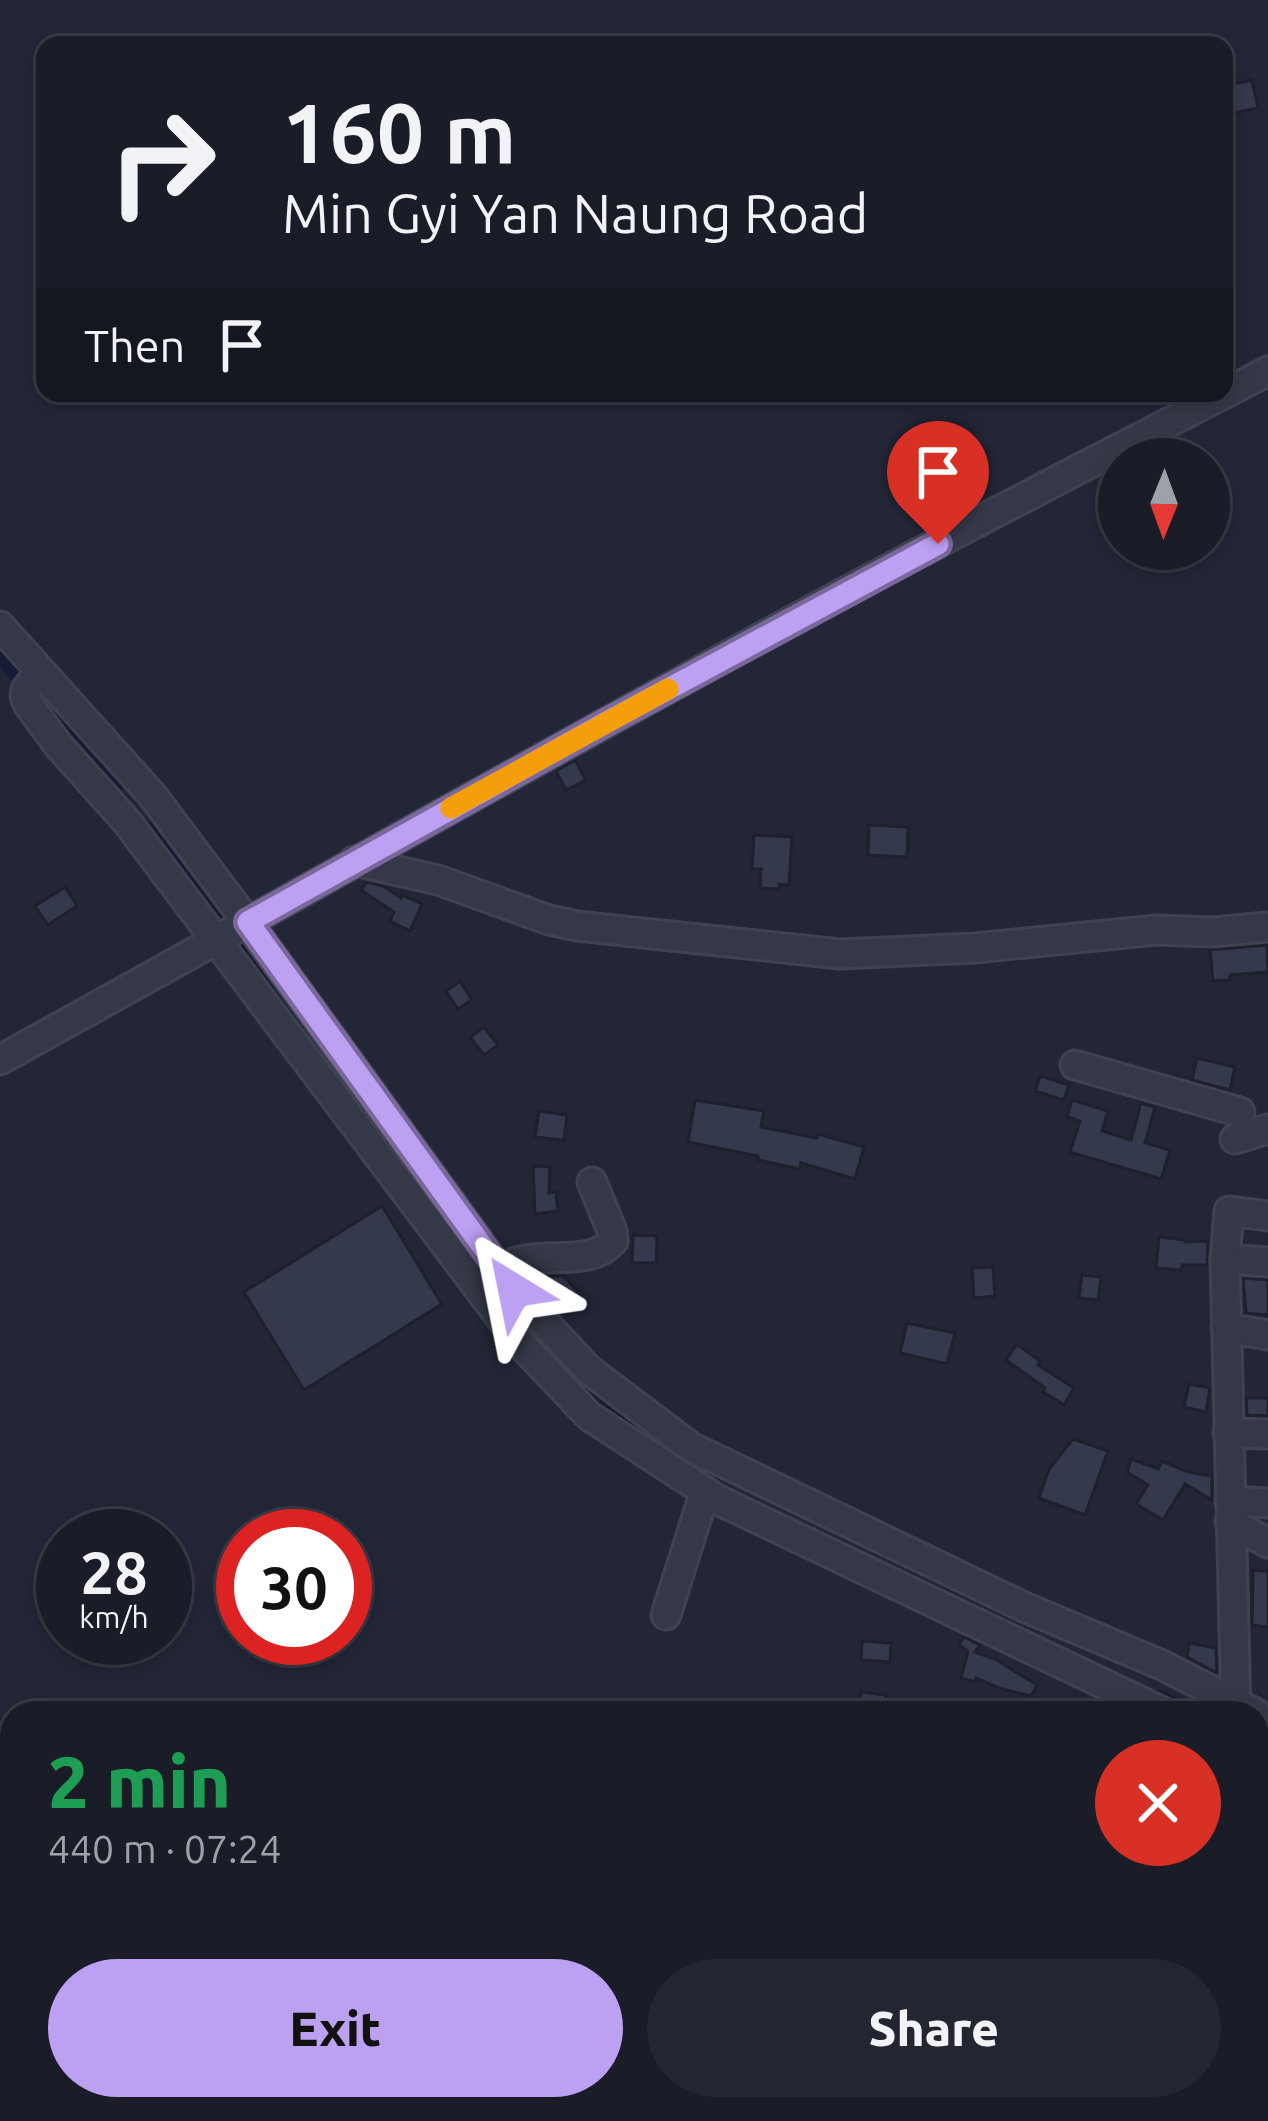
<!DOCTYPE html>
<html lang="en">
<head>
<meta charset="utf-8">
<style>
  body { margin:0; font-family:Ubuntu,sans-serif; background:#232530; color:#f1f3f6; height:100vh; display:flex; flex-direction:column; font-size:45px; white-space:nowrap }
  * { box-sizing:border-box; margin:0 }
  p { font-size:39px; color:#9fa1a8 }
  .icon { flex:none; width:66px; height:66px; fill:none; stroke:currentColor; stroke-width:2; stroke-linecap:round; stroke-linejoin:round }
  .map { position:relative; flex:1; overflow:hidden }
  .panel { position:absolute; left:0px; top:1701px; width:1269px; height:420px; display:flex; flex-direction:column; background:#1a1c28; border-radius:36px 36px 0 0; box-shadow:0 6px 18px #0003,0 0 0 3px #383a45 }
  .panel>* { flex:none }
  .hud { position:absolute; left:36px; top:36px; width:1197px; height:366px; border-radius:24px; box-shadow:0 6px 18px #0003,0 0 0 3px #383a45; background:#1a1c28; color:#f1f3f6; overflow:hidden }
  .needle { width:78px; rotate:181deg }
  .tools { position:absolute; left:1098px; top:438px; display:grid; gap:24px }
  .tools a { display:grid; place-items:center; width:132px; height:132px; border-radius:50%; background:#1a1c28; box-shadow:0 6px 18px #0003,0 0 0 3px #383a45; font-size:60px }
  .speed { position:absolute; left:36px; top:1509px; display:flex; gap:24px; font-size:60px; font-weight:700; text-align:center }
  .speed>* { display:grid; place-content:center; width:156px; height:156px; border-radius:50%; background:#1a1c28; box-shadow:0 6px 18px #0003,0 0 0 3px #383a45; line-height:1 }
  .speed small { font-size:30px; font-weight:400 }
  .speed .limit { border:18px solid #d22; background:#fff; color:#111 }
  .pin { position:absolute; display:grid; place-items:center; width:102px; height:102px; color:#fff; margin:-123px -51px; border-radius:50% 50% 50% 0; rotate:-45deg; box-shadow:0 0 12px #0007 }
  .pin .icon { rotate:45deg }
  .me { position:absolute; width:132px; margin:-66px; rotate:325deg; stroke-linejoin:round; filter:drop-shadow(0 0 9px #0008) }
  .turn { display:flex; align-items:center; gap:42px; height:252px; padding:0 48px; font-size:54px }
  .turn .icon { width:156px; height:156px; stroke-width:2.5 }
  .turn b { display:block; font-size:84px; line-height:102px }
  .then { display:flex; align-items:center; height:114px; padding:0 48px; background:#0003; gap:24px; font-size:45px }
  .round { display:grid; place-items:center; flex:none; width:126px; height:126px; border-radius:63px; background:#232530 }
  .head { display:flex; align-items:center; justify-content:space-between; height:204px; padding:0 48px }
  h1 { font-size:72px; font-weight:800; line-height:90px; color:#1e9e55 }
  .primary-button { display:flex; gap:24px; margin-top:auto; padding:24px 48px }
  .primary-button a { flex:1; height:138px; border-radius:72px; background:#bca0f2; color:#111; font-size:48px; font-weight:800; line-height:138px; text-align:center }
  .primary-button a+a { background:#232530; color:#f1f3f6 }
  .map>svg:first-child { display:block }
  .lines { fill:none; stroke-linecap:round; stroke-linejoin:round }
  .canal { stroke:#171b33; stroke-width:18 }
  .building { fill:#34394d; stroke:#1d202e; stroke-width:3 }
  .minor-casing { stroke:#3f4251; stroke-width:33 }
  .minor { stroke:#353847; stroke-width:27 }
  .route-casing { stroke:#7a689d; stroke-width:30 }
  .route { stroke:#bca0f2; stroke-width:21 }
  .slow { stroke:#f59e0b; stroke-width:21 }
</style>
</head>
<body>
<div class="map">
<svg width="1268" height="2121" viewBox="0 0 1268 2121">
  <rect width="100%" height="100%" fill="#222636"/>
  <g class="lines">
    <g class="canal">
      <polyline points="0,653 113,787"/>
      <polyline points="149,831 212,907 444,1221"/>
      <polyline points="496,1291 582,1384 643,1436"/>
      <polyline points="1158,1699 1188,1713"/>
    </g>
  </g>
  <g class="building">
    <polygon points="1252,80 1258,108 1228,114 1224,86"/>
    <polygon points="575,760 586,780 566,790 556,771"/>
    <polygon points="869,825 908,827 907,857 868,855"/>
    <polygon points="754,835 792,837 789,885 779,884 779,889 760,888 761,869 752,869"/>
    <polygon points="367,882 383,886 401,898 402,895 422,904 410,931 390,921 394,912 361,890"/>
    <polygon points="65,887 77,906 48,925 35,906"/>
    <polygon points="1267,945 1268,972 1230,975 1230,980 1213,981 1210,950"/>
    <polygon points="460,981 472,1000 458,1009 446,991"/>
    <polygon points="484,1027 498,1045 484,1055 470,1037"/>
    <polygon points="1197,1058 1235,1067 1230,1090 1192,1080"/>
    <polygon points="1040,1076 1069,1085 1064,1100 1035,1091"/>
    <polygon points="695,1100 764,1111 761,1127 817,1138 818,1134 864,1147 855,1179 801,1163 800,1169 758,1160 758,1156 688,1142"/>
    <polygon points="1072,1100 1108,1111 1102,1131 1131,1140 1141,1103 1155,1107 1145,1143 1170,1150 1161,1179 1070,1152 1080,1121 1067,1117"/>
    <polygon points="539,1111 567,1115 564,1140 535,1137"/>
    <polygon points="533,1166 550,1167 549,1193 556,1192 558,1211 535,1214"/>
    <polygon points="382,1206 442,1304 304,1390 244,1292"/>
    <polygon points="633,1235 657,1236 656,1263 632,1263"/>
    <polygon points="1159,1237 1185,1240 1185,1242 1208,1241 1207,1265 1182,1265 1181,1270 1156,1268"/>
    <polygon points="993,1267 995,1296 974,1298 972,1268"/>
    <polygon points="1082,1275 1101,1277 1098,1300 1079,1298"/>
    <polygon points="543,1276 563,1276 578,1291 558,1310 534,1285"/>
    <polygon points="1243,1278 1268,1280 1268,1315 1246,1313"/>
    <polygon points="907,1323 955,1333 947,1364 900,1353"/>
    <polygon points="1017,1344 1040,1361 1038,1365 1074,1388 1064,1405 1043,1392 1045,1388 1006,1360"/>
    <polygon points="1189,1384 1210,1388 1206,1412 1184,1407"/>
    <polygon points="1246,1398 1268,1398 1268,1416 1247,1415"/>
    <polygon points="1073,1439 1108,1451 1085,1515 1039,1498 1049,1469"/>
    <polygon points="1131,1459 1158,1469 1162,1461 1188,1472 1212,1476 1212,1500 1185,1484 1163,1520 1136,1504 1148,1485 1127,1472"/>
    <polygon points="1253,1570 1268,1571 1268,1627 1252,1625"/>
    <polygon points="964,1637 980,1645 975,1652 997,1660 1037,1685 1031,1696 999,1688 976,1678 975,1682 961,1678 968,1651 959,1645"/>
    <polygon points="862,1641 891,1643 890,1662 861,1660"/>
    <polygon points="1189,1643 1216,1648 1217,1673 1187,1657"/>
    <polygon points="861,1692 886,1695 883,1713 858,1713"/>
  </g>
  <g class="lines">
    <g class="minor-casing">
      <g id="minor">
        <polyline points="0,626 152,795 248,923 514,1290 589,1370 691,1447 1024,1607 1162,1665 1255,1713"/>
        <path d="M41,674C30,684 20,689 28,704L58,745L127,822L519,1342L589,1416L718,1500L1165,1713"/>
        <polyline points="354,861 438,880 549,920 577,926 840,954 975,948 1157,930 1213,932 1268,927"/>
        <path d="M0,1060C270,911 538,758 810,611C961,529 1115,451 1268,371"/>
        <polyline points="1075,1065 1240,1112"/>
        <polyline points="1235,1139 1268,1129"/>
        <polyline points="1225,1259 1268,1262"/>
        <path d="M487,1279C497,1271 507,1264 520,1261C549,1253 592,1266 613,1241L612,1231L592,1182"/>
        <polyline points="1226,1328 1268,1335"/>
        <polyline points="1228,1433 1268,1434"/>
        <polyline points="1230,1501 1268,1503"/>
        <polyline points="1230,1522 1268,1543"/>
        <polyline points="666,1615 705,1491"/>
        <polyline points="1236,1713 1225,1259 1229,1211 1268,1216"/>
        <polyline points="1257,1756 1268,1761"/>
        <polyline points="1257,2002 1268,2003"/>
        <polyline points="1160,2121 1162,2109"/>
      </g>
    </g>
    <use href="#minor" class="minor"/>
  </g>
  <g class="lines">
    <g class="route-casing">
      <polyline id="route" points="514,1290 248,922 605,723 938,544"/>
    </g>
    <use href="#route" class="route"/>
    <polyline class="slow" points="451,808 668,689"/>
  </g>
</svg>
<div class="tools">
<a><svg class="needle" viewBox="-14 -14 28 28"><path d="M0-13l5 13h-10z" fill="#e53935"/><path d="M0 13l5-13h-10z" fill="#9fa1a8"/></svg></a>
</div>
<div class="speed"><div>28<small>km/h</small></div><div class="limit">30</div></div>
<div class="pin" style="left:938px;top:544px;background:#d93025"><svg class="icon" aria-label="arrive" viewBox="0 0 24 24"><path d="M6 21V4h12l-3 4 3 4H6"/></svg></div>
<svg class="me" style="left:514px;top:1290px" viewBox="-20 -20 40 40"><path d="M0-17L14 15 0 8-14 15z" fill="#bca0f2" stroke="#fff" stroke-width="4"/></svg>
<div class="hud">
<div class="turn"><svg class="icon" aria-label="right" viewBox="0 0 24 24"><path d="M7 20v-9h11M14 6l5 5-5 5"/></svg><div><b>160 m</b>Min Gyi Yan Naung Road</div></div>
<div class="then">Then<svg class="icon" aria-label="arrive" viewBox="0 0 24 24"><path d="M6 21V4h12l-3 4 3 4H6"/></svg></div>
</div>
<section class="panel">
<div class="head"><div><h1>2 min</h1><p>440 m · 07:24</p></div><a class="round" style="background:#d93025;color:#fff"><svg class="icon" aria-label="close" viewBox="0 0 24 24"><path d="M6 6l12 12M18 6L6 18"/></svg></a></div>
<div class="primary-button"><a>Exit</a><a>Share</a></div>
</section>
</div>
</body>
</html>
